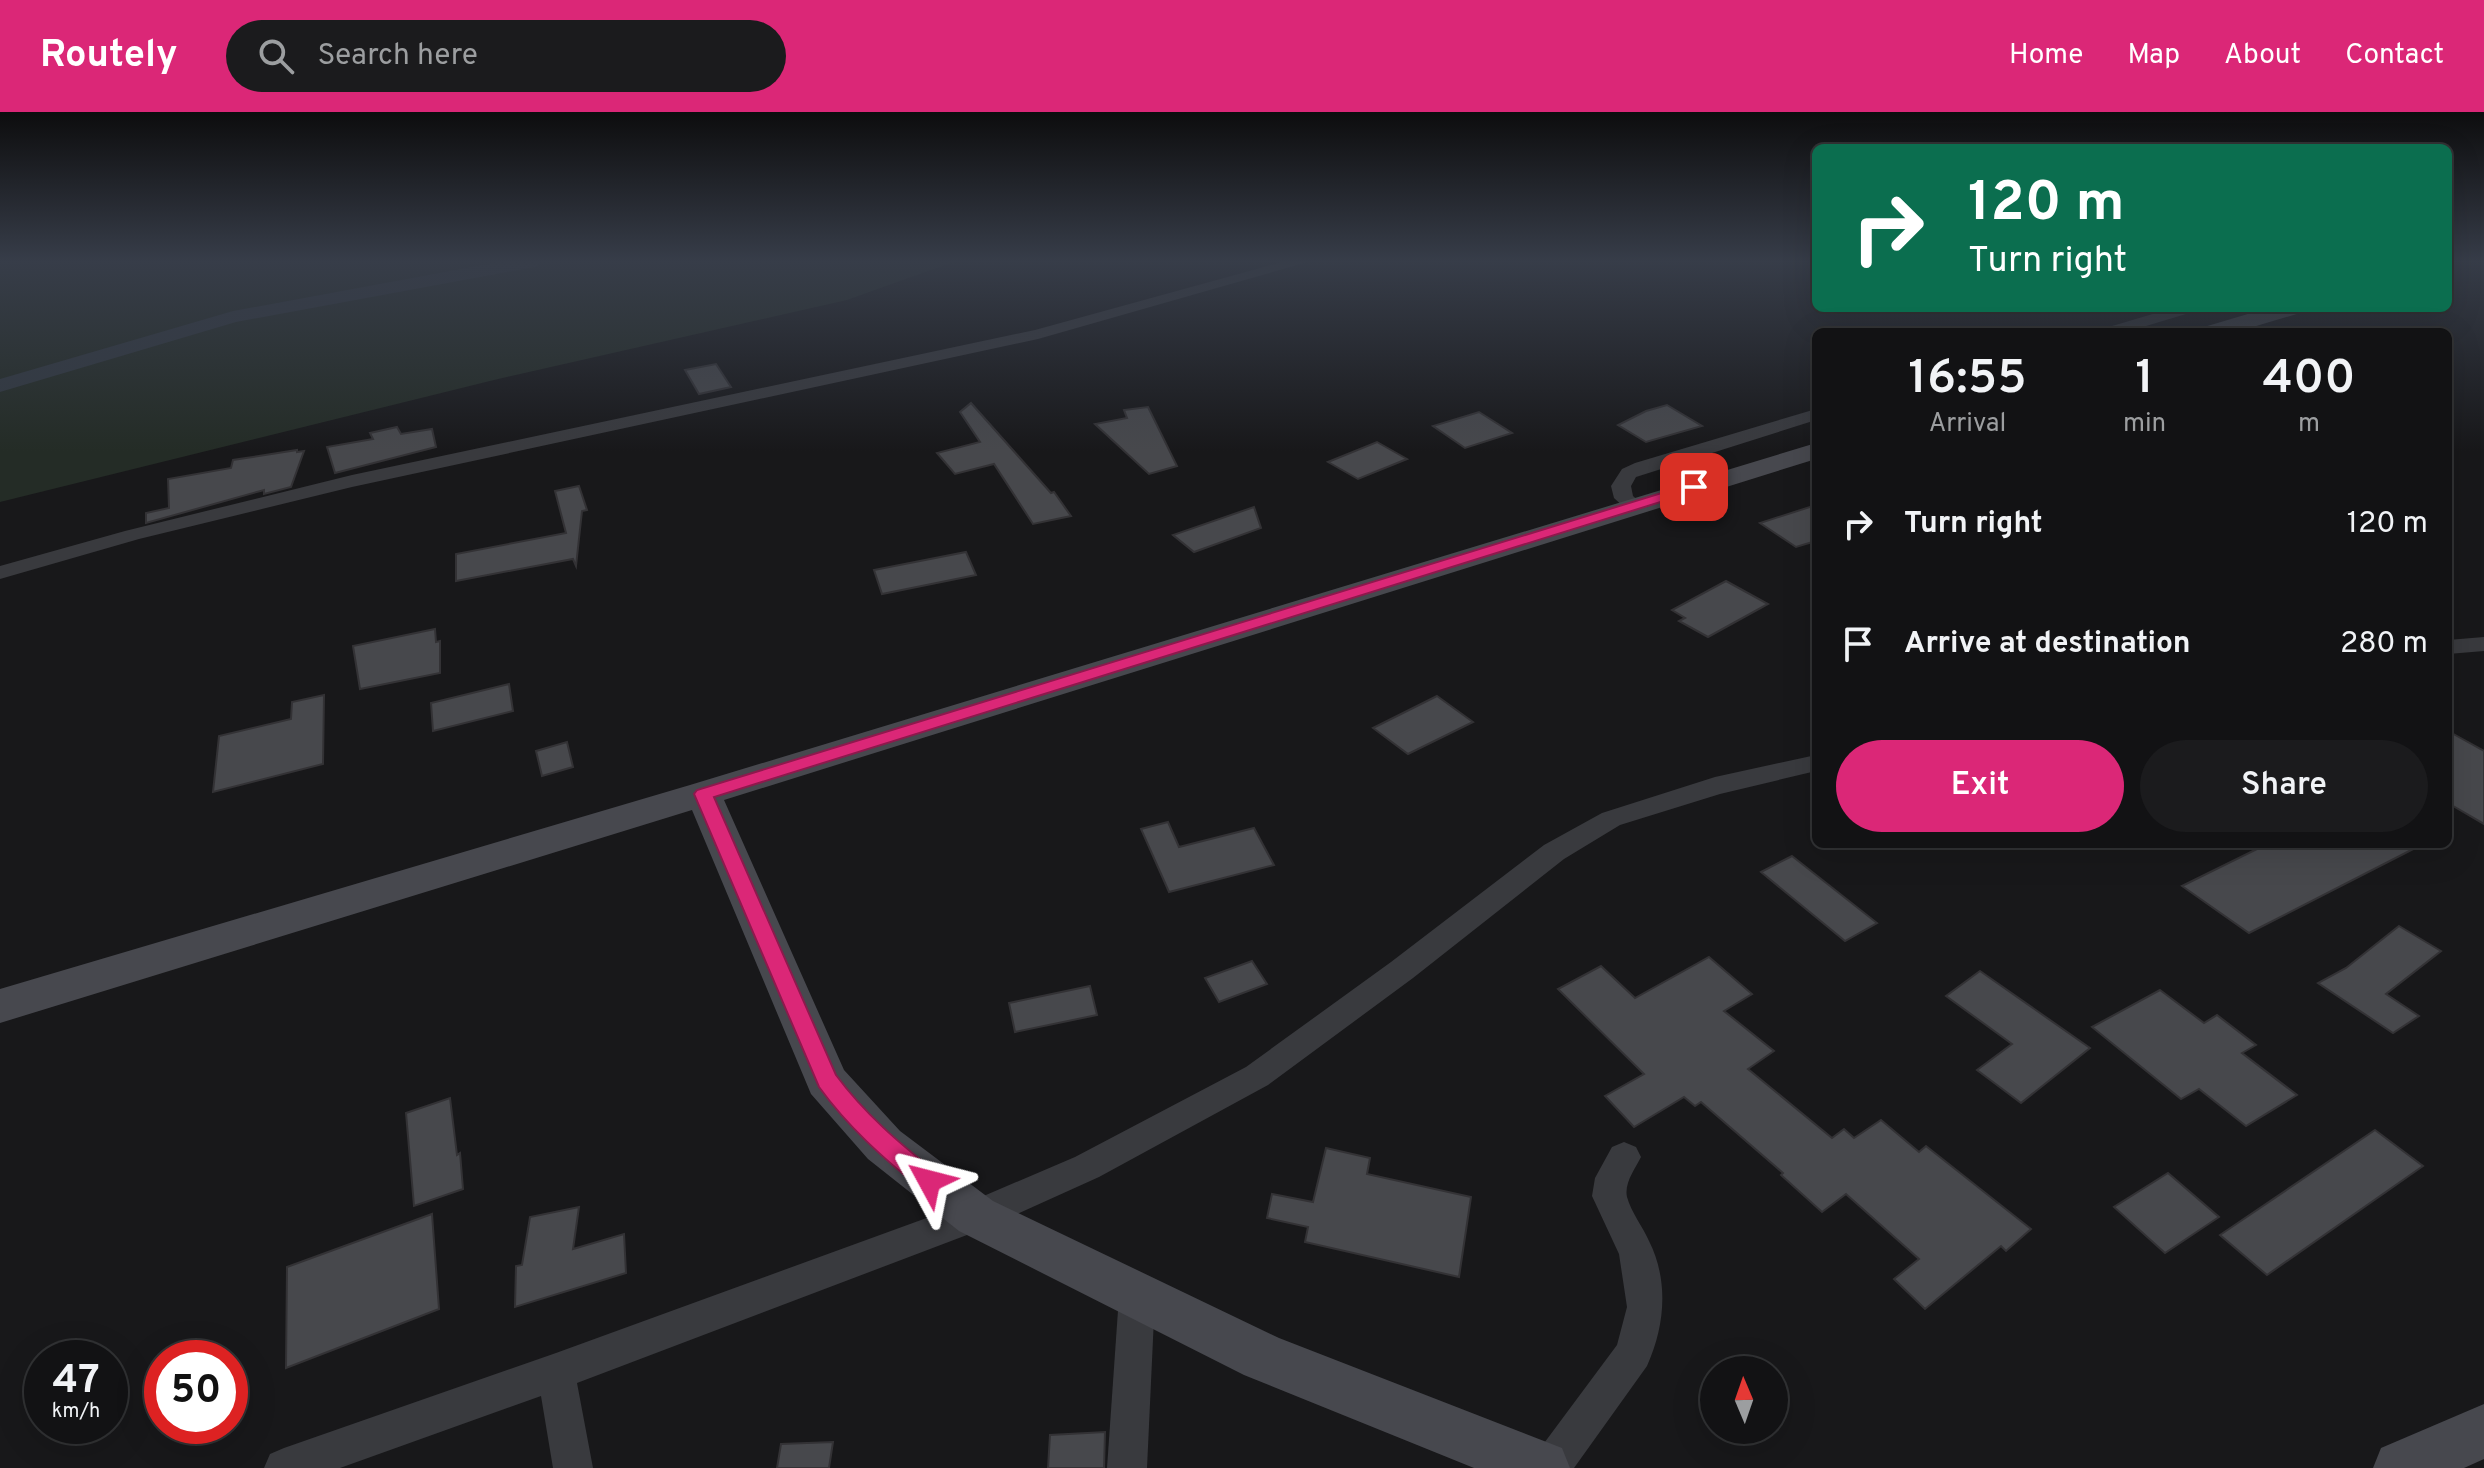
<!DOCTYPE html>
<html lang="en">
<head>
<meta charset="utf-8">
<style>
  body { margin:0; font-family:Overpass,sans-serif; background:#1b1b1d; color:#f1f3f6; height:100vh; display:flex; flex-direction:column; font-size:30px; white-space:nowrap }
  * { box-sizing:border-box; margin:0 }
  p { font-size:26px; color:#9c9ea0 }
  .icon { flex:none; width:44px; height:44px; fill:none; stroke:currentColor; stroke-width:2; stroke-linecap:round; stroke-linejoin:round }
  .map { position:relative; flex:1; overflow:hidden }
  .details { position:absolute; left:1812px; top:216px; width:640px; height:520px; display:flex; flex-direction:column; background:#121214; border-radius:12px; box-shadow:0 8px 32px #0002,0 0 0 2px #313234 }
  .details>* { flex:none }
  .hud { position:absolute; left:1812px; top:32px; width:640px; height:168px; border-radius:12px; box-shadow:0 8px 32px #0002,0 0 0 2px #313234; background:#0b6e4f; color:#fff; overflow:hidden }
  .needle { width:52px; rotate:358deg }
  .controls { position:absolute; left:1700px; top:1244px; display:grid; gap:16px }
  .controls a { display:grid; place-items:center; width:88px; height:88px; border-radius:50%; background:#121214; box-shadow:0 8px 32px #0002,0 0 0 2px #313234; font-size:40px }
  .speed { position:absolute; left:24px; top:1228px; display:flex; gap:16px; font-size:40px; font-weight:700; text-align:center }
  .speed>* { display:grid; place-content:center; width:104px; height:104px; border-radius:50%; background:#121214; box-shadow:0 8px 32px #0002,0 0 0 2px #313234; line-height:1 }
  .speed small { font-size:20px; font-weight:400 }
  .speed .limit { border:12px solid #d22; background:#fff; color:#111 }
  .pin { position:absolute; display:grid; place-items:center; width:68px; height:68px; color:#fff; margin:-34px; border-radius:16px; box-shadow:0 4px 12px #0006 }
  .me { position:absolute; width:88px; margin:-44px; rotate:308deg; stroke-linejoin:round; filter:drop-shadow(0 0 6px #0008) }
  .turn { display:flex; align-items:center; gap:28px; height:168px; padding:0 24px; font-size:36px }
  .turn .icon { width:104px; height:104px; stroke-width:2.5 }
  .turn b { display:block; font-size:56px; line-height:68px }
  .eta { display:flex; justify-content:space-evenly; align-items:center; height:136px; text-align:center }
  .eta b { font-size:48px; font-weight:600; line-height:56px }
  .cta { display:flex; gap:16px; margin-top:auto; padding:16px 24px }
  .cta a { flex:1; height:92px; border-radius:48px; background:#db2777; color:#fff; font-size:32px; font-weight:600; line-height:92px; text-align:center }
  .cta a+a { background:#1b1b1d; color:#f1f3f6 }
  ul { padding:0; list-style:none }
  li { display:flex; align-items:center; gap:24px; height:120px; padding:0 24px }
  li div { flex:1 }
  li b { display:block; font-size:30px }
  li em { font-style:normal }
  header { display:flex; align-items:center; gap:48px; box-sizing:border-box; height:112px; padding:0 40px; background:#db2777; color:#fff }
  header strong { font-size:38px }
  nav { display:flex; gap:44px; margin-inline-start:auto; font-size:28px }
  .search { width:560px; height:72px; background:#1b1b1d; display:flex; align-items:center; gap:20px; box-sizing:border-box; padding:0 28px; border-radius:44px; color:#9c9ea0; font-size:30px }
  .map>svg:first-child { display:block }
  .green { fill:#242c26 }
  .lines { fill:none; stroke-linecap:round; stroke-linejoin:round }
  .canal { fill:#323941; fill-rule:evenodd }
  .building { fill:#47484c; stroke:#333235; stroke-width:2 }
  .minor { fill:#393a3e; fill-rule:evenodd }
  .secondary { fill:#47484e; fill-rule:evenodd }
  .route { fill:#db2777; stroke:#8e194d; stroke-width:2 }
</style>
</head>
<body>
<header>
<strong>Routely</strong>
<div class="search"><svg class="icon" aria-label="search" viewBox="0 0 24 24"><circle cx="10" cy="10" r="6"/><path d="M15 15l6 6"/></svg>Search here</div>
<nav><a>Home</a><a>Map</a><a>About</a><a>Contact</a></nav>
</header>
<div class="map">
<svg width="2484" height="1356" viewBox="0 0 2484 1356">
  <rect width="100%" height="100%" fill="#18181a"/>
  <polygon class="green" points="0,149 956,149 847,188 494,268 0,390"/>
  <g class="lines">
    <polygon class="canal" points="504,149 544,149 535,155 236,210 0,280 0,267 233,199"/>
  </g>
  <g class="building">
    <polygon points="716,252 731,275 699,282 685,258"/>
    <polygon points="971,291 1051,381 1054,380 1071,404 1033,412 994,352 955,362 937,341 980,330 960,300"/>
    <polygon points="1667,293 1702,314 1646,330 1618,313 1646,299"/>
    <polygon points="1148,295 1177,354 1149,362 1095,312 1127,306 1124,298"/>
    <polygon points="1479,300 1512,321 1465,336 1433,314"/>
    <polygon points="397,315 401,322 432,317 436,335 335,361 327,335 373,327 370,321"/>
    <polygon points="1377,330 1407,347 1358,367 1328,350"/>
    <polygon points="297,338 297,340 304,339 291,375 264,382 264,378 146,411 146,401 169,396 168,367 231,356 233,348"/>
    <polygon points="579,374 587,398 582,399 576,454 573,447 456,469 456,442 566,421 555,379"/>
    <polygon points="1816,393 1816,429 1796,435 1760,411"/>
    <polygon points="1254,395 1261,416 1194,440 1173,423"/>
    <polygon points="966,440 976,463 882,482 874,458"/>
    <polygon points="1726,469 1768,492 1708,525 1679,509 1685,506 1672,498"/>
    <polygon points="435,517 436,530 440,529 440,561 360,577 353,534"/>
    <polygon points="509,572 513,599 433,619 431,591"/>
    <polygon points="324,583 323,652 213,680 219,624 291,607 292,590"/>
    <polygon points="1437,584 1473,610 1408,642 1373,616"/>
    <polygon points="2448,619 2484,639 2484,712 2448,691"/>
    <polygon points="567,630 573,655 542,664 536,639"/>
    <polygon points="1168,710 1179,735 1254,716 1274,753 1169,780 1141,717"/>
    <polygon points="2267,732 2423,732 2249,821 2182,774"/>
    <polygon points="1792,744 1877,811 1845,829 1761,760"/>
    <polygon points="2399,814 2441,839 2386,882 2419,904 2393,921 2318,871 2346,856"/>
    <polygon points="1709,845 1752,882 1724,899 1774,939 1748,957 1832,1026 1844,1017 1854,1026 1881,1008 1919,1040 1926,1034 2031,1117 2006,1139 2001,1134 1925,1197 1894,1167 1919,1147 1846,1082 1822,1100 1781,1063 1783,1061 1701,990 1695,994 1684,985 1634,1015 1605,984 1644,962 1558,877 1601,854 1635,886"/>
    <polygon points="1252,849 1267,872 1219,890 1205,866"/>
    <polygon points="1980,859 2090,936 2021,991 1977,958 2012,932 1946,884"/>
    <polygon points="1090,874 1097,903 1015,920 1009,891"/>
    <polygon points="2160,878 2204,911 2217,903 2256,933 2242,941 2297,983 2246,1014 2199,977 2181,987 2092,915"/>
    <polygon points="450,986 457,1043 460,1041 463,1077 414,1094 406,1001"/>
    <polygon points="2375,1018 2423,1054 2267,1163 2220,1123"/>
    <polygon points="1326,1036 1370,1046 1367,1062 1471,1085 1459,1165 1305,1130 1308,1115 1267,1106 1272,1082 1313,1090"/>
    <polygon points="2168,1061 2219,1105 2165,1141 2114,1095"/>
    <polygon points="579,1095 573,1137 624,1122 626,1161 515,1195 516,1154 522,1153 530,1105"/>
    <polygon points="432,1102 439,1197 286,1256 287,1155"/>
    <polygon points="1105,1320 1104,1356 1048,1356 1050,1323"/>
    <polygon points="833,1330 829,1356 777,1356 781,1332"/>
  </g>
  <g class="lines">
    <g class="minor">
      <polygon points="1286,149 1311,149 1038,227 352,375 139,427 0,467 0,454 125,419 352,363 1035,218"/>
      <polygon points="2173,196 2198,196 2196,199 2126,220 2100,220 2102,217"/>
      <polygon points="1816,297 1816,308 1636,365 1631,374 1633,384 1643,393 1640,397 1626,397 1614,386 1611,374 1622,357 1635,351"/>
      <polygon points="2484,525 2484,539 2448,542 2448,528"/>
      <polygon points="1816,643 1816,659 1720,682 1620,713 1564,747 1413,866 1268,973 1099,1065 988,1115 577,1271 593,1356 553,1356 541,1284 340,1356 264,1356 270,1342 284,1336 556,1241 965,1092 1075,1045 1246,955 1391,850 1544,733 1602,701 1715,665"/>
      <path d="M1624,1030L1636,1035L1641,1045C1635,1057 1624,1071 1627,1085C1631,1100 1643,1115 1649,1129C1669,1169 1665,1214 1647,1254L1574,1356H1530L1536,1342L1617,1233L1627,1195L1619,1142L1592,1084L1595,1066L1612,1035Z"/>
      <polygon points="1137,1167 1150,1172 1155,1184 1147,1356 1107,1356 1119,1184 1124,1172"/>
    </g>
    <g class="secondary">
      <polygon points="2268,196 2303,196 2300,201 2236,220 2201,220 2204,215"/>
      <polygon points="1816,331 1816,347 724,688 844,958 900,1019 993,1089 1279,1226 1562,1336 1570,1356 1474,1356 1244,1263 959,1119 868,1047 811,982 692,698 0,911 0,877 690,673"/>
      <polygon points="2484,1292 2484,1347 2464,1356 2373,1356 2381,1336"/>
    </g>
  </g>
  <linearGradient id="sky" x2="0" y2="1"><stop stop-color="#0d0d0e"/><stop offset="0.44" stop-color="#373d49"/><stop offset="1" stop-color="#373d49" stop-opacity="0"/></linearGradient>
  <rect width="2484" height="339" fill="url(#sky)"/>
  <path class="route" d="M1694,371L1701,375L1699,378L714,685L836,963C865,1002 899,1031 937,1061L941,1069L937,1076L929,1079L920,1076C882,1045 848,1015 819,975L694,682L697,678Z"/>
</svg>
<div class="controls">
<a><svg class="needle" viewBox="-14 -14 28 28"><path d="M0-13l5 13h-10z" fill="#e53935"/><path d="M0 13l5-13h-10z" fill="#9c9ea0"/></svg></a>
</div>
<div class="speed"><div>47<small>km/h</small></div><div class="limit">50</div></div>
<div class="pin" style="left:1694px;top:375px;background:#d93025"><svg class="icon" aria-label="arrive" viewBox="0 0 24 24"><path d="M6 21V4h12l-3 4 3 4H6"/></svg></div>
<svg class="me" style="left:929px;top:1069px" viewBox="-20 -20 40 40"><path d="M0-17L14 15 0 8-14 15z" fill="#db2777" stroke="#fff" stroke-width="4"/></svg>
<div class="hud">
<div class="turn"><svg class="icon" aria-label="right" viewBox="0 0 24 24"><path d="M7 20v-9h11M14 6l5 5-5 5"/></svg><div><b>120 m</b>Turn right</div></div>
</div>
<section class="details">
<div class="eta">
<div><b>16:55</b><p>Arrival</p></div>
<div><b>1</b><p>min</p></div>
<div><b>400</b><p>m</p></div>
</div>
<ul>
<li><svg class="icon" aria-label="right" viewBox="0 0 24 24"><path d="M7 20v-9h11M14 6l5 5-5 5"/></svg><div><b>Turn right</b></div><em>120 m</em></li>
<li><svg class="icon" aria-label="arrive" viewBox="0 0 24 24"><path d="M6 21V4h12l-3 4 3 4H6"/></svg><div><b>Arrive at destination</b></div><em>280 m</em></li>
</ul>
<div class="cta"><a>Exit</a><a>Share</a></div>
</section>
</div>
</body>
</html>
